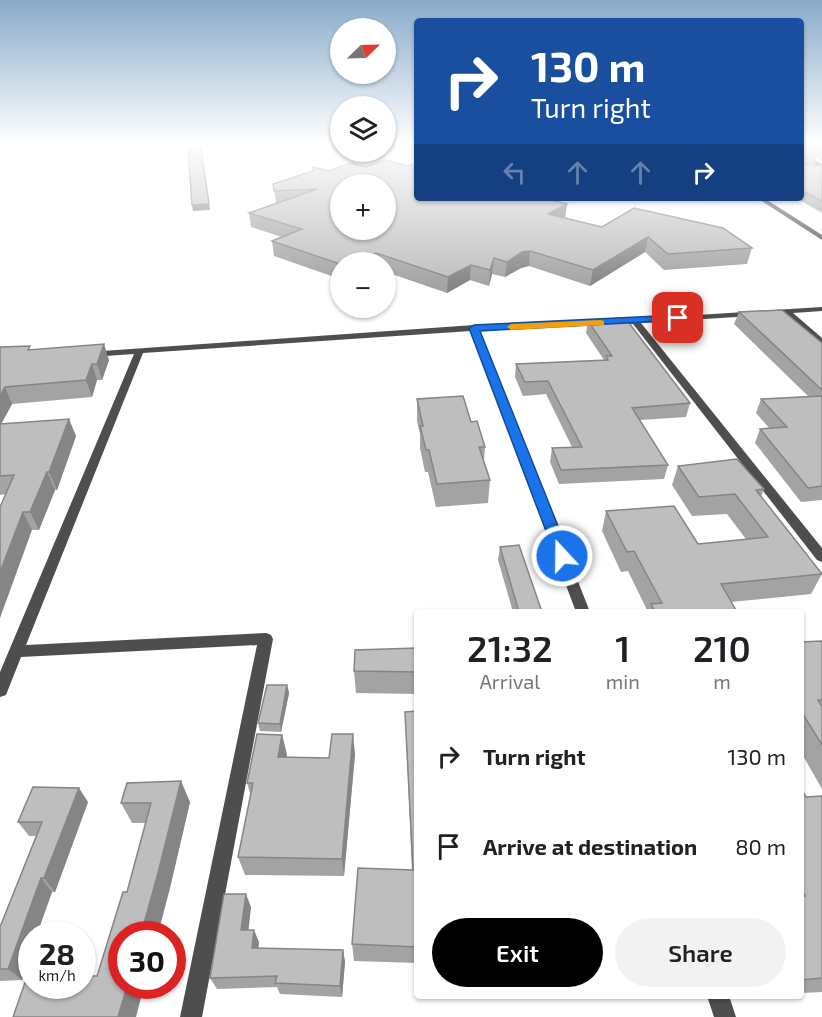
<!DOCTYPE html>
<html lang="en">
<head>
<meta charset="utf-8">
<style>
  body { margin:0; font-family:"Exo 2",sans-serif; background:#f2f2f2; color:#202124; height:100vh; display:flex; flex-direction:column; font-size:22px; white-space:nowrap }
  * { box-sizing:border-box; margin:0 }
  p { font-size:20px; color:#757577 }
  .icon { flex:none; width:33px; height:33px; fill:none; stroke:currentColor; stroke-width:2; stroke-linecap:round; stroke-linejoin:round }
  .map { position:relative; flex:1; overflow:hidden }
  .side { position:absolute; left:414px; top:609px; width:390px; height:390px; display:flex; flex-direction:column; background:#fff; border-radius:6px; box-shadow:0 2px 4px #0004 }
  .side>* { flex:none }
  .guide { position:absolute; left:414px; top:18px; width:390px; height:183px; border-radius:6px; box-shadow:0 2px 4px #0004; background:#1a4fa0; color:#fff; overflow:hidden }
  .needle { width:39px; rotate:67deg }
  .fabs { position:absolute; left:330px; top:18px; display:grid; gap:12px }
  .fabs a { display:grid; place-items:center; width:66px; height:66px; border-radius:50%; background:#fff; box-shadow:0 2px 4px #0004; font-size:30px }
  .speed { position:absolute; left:18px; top:921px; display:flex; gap:12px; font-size:30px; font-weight:700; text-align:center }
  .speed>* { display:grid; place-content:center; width:78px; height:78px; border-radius:50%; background:#fff; box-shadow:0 2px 4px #0004; line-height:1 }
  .speed small { font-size:15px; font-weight:400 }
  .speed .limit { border:9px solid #d22; background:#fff; color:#111 }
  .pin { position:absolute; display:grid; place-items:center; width:51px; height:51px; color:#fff; margin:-26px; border-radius:12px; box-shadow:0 3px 9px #0006 }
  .me { position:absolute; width:66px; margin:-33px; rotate:339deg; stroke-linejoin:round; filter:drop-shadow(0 0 4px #0008) }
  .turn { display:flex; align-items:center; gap:21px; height:126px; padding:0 18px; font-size:27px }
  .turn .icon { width:78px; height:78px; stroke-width:2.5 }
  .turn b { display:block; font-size:42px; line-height:51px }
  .lanes { display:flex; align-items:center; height:57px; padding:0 18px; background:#0003; justify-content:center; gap:30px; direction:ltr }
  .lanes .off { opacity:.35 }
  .eta { display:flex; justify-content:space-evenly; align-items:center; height:102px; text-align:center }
  .eta b { font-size:36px; font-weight:600; line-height:42px }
  .cta { display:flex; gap:12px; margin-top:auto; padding:12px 18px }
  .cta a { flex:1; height:69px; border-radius:36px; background:#000; color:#fff; font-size:24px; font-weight:600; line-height:69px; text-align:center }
  .cta a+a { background:#f2f2f2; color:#202124 }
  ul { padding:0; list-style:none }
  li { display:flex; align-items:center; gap:18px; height:90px; padding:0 18px }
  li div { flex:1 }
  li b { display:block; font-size:22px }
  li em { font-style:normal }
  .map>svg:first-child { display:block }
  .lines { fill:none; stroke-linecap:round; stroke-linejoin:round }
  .street { fill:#4e4e4e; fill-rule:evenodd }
  .wall { fill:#a3a3a3 }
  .shaded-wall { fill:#858585 }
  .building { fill:#bebebe; stroke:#858585; stroke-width:1.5; fill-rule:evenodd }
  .route { fill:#1a73e8; stroke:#114b97; stroke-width:1.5 }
  .slow { fill:#f59e0b }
</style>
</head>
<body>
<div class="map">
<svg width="822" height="1017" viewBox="0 0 822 1017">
  <rect width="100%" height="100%" fill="#fff"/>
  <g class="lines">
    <g class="street">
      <polygon points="801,153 822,164 822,168 801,157"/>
      <polygon points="757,198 764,198 822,235 822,240"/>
      <polygon points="822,307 822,311 793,313 822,338 822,345 784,314 641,323 822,548 822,562 817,560 633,324 479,330 590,612 576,612 471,331 143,353 26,645 266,633 271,635 273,639 202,1017 180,1017 257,645 21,657 6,695 0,697 0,672 134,354 91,357 87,354 88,352 474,325 635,319"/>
      <polygon points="707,996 729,996 736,1017 714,1017"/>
    </g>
  </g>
  <g class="wall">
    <polygon points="801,143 822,143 822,161 816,158 813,165 822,166 822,213 796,198 801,198"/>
    <polygon points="313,167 417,198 567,204 565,218 602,227 752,248 747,264 664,270 645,252 590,286 529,266 521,268 505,277 492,274 489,286 470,280 447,293 386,272 386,262 340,262 340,279 274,256 272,241 282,237 251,227 249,213 276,203 273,184 313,171"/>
    <polygon points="739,312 822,343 822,500 801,502 755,443 760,429 770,429 756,413 761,399 808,396 734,324"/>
    <polygon points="588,321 690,403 686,417 640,420 668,465 664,479 559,484 550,462 552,448 572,447 546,394 523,396 515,377 516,364 604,360 586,333"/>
    <polygon points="0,347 31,349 109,360 102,380 97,380 92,397 12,404 1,424 76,436 57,490 55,490 39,530 32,530 6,494 0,495"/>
    <polygon points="417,399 485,447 484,461 490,480 488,503 436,507 428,472 425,472 420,448 420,434 417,421"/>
    <polygon points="678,466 764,489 761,497 822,574 811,594 731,602 737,612 648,612 628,571 621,572 602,531 606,511 698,544 746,539 727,514 692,516 672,485"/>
    <polygon points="500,547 542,612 513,612 498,560"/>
    <polygon points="822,641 822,789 801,752 801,642"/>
    <polygon points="417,648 417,694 356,693 354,671"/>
    <polygon points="287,685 289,693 281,732 260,731 258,723"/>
    <polygon points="417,711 417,963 354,961 352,944 412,870 405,712"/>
    <polygon points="282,735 287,755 286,757 329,758 355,754 344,876 245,875 238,857 251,796 247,783"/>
    <polygon points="801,788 806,797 822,796 822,992 801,993"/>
    <polygon points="88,802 55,892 52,892 37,934 32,934 32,952 22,980 0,981 0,927 36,836 29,836 18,822"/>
    <polygon points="190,802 169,892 97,976 127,892 146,823 132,823 121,803"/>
    <polygon points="251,907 248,930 259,942 258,948 343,950 345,962 342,997 280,994 277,987 217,989 210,978"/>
  </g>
  <g class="shaded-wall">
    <polygon points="201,148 210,210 193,211 192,205"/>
    <polygon points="567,204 565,218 548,214"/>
    <polygon points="648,237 645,252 590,286 593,270"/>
    <polygon points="530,251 529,266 521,268 505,277 507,262 522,252"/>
    <polygon points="376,253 376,262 356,262"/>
    <polygon points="494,258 492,274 489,286 490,270"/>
    <polygon points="471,265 470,280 447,293 448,277"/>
    <polygon points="104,344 109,360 102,380 97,364"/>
    <polygon points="92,364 97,380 92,397 86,380"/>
    <polygon points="5,387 12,404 0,426 0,396"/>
    <polygon points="69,419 76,436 57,490 49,472"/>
    <polygon points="47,472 55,490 39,530 30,512"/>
    <polygon points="23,512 32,530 0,618 0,572"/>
    <polygon points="287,685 289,693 281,732 280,724"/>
    <polygon points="353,734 355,754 344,876 342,859"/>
    <polygon points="282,735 287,755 283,777 278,757"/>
    <polygon points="181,781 190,802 169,892 158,934 141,934"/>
    <polygon points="79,788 88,802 55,892 44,878"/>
    <polygon points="41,878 52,892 37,934 32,934 32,952 22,980 8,969"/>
    <polygon points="246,894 251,907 247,943 241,930"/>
    <polygon points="254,930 259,942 257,960 252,948"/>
    <polygon points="343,950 345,962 342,997 340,986"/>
    <polygon points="127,986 144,986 136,1017 118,1017"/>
  </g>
  <g class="building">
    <polygon points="801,143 803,143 803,151 816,157 802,157 802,164 822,166 822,201 801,190"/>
    <polygon points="805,143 822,143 822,152"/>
    <polygon points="201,148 209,204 192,205 188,149"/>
    <path d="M385,160L408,166L417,163V198H544L567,204L548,214L602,227L634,208L723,228L752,248L668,254L648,237L593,270L530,251L522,252L507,262L494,258L490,270L471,265L448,277L376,253L356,262H340V264L272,241L302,229L249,213L317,189L274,191L273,184L313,171V167L329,171L350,163L366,167ZM340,184H386V230H340Z"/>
    <polygon points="782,310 822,343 822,390 739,312"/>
    <polygon points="626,319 690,403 632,408 668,465 561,470 552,448 582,447 548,381 525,382 516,364 608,360 606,356 612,356 588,321"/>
    <polygon points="104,344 97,364 92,364 86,380 5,387 0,396 0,347 30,346 28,350"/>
    <polygon points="463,396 471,422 477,421 485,447 479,447 490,480 437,484 429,450 426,450 420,426 423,426 417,399"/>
    <polygon points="822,396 822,486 808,488 760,429 787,427 761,399"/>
    <polygon points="69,419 49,472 47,472 30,512 23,512 0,572 0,507 14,475 0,476 0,424"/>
    <polygon points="737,459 764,489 756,490 822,574 721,584 737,612 655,612 651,604 662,603 634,551 627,552 606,511 674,506 698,544 768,537 735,494 699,497 678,466"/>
    <polygon points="519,545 542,612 519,612 500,547"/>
    <polygon points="822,641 822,700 818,700 822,707 822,745 801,711 801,642"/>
    <polygon points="417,648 417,672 354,671 355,650"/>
    <polygon points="267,685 287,685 280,724 258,723"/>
    <polygon points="417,711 417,947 352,944 358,868 413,870 405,712"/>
    <polygon points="257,734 282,735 278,757 329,758 332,734 353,734 342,859 238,857 253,783 247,783"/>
    <polygon points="181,781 158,873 141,934 122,934 122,986 127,986 118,1017 13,1017 28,974 32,974 32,986 82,986 82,976 97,976 123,892 127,892 151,803 121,803 127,783"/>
    <polygon points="33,787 79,788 44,878 41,878 8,969 0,969 0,927 42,822 18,822"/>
    <polygon points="801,788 806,797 822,796 822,978 801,980 801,897 805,896 801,888"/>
    <polygon points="224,894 246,894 241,930 254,930 252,948 343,950 340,986 275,983 277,976 210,978"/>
  </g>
  <linearGradient id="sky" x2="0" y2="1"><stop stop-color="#89aaca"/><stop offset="0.5" stop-color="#fff"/><stop offset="1" stop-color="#fff" stop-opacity="0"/></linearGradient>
  <rect width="822" height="286" fill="url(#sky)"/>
  <polygon class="route" points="678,315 683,318 681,320 480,331 570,556 567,560 557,560 469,328 474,325"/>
  <polygon class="slow" points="601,320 604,321 604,325 511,330 507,327 511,324"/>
</svg>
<div class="fabs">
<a><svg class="needle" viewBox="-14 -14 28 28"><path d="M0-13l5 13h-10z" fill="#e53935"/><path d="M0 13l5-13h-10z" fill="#757577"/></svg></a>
<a><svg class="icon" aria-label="layers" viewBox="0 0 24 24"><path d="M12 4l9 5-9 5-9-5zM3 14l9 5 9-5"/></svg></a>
<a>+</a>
<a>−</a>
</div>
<div class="speed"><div>28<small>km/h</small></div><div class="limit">30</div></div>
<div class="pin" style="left:678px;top:318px;background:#d93025"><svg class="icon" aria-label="arrive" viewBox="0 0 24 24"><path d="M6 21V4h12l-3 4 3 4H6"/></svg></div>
<svg class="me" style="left:562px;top:556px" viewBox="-20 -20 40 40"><circle r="17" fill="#1a73e8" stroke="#fff" stroke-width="3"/><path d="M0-11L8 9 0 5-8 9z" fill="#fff"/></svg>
<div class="guide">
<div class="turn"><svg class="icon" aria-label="right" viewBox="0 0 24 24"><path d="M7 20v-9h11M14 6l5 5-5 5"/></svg><div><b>130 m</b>Turn right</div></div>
<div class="lanes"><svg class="icon off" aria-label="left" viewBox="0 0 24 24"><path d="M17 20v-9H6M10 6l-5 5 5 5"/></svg><svg class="icon off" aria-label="ahead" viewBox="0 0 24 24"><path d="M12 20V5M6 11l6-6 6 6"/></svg><svg class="icon off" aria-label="ahead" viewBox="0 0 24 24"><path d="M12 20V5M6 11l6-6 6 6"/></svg><svg class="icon" aria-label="right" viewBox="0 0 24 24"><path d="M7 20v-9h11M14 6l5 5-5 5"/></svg></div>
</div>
<section class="side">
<div class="eta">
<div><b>21:32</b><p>Arrival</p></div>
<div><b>1</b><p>min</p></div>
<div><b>210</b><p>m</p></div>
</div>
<ul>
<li><svg class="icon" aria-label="right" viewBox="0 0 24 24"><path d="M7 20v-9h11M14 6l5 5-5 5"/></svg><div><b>Turn right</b></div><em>130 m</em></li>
<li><svg class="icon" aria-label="arrive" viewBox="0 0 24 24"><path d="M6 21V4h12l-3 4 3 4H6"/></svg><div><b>Arrive at destination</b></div><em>80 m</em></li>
</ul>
<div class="cta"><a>Exit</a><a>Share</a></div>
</section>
</div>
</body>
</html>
